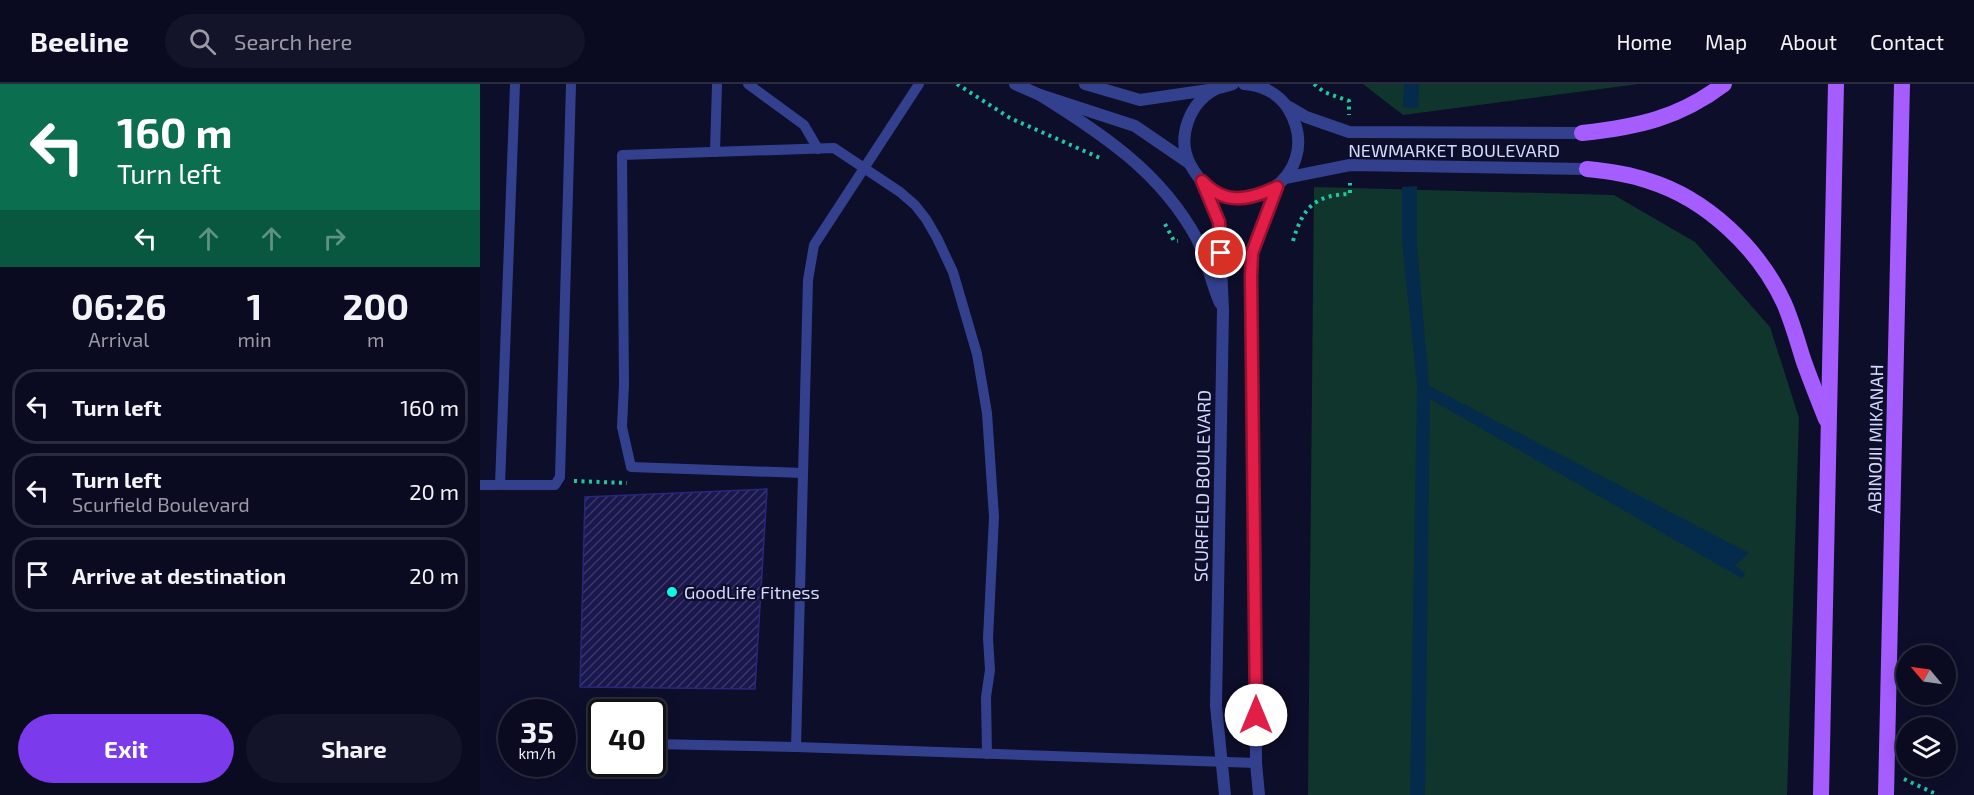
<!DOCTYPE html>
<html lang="en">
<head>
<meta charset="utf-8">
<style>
  body { margin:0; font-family:"Exo 2",sans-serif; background:#131329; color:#f1f3f6; height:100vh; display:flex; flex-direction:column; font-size:22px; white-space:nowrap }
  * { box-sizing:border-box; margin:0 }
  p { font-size:20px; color:#999aa5 }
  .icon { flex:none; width:33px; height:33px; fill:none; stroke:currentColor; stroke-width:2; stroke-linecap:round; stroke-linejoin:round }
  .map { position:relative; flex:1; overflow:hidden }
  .sheet { display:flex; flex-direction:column; background:#0a0a20; width:480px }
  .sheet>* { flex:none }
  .banner { background:#0b6e4f; color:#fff; overflow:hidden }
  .needle { width:39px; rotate:299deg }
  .controls { position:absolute; left:1416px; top:561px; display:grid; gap:12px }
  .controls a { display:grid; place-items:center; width:60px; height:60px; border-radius:50%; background:#0a0a20; box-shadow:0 3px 15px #0003,0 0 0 2px #2a2b3e; font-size:30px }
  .speed { position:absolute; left:18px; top:615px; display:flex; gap:12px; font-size:30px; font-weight:700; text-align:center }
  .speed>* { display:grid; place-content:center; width:78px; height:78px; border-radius:50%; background:#0a0a20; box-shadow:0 3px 15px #0003,0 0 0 2px #2a2b3e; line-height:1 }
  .speed small { font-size:15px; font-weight:400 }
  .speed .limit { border:3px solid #111; border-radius:9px; background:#fff; color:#111 }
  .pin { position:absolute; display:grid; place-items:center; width:51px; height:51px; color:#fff; margin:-26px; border:3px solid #fff; border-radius:50%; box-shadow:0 2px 6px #0007 }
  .me { position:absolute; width:66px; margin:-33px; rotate:0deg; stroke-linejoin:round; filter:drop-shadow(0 0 4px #0008) }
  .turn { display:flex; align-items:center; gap:21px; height:126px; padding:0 18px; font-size:27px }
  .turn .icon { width:78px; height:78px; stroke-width:2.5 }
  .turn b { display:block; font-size:42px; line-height:51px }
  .lanes { display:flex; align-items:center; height:57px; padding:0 18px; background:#0003; justify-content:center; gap:30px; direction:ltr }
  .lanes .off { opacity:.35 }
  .eta { display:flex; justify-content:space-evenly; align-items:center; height:102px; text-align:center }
  .eta b { font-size:36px; font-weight:700; line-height:42px }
  .primary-button { display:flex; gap:12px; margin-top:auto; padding:12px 18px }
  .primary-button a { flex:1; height:69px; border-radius:36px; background:#7c3aed; color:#fff; font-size:24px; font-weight:700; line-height:69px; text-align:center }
  .primary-button a+a { background:#131329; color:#f1f3f6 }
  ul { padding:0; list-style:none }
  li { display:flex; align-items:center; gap:18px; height:75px; margin:0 12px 9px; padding:0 6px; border:3px solid #2a2b3e; border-radius:24px }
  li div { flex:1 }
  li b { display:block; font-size:22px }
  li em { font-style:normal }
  header { display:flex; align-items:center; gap:36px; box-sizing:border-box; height:84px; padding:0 30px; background:#0a0a20; border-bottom:2px solid #2a2b3e }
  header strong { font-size:28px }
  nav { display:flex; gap:33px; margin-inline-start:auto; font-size:21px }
  .search { width:420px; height:54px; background:#131329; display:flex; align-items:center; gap:15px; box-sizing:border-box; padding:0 21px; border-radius:33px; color:#999aa5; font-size:22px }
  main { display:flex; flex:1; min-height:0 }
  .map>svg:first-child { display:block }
  .grass { fill:#10352d }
  .water { fill:#052b4c }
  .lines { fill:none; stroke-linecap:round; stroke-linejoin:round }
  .stream { stroke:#052b4c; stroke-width:7 }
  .building { fill:url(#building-hatch); stroke:#29277c; stroke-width:1.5 }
  .path { stroke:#22c7a0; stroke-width:4; stroke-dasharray:3 4.5; stroke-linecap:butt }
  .service { stroke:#33408e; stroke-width:10 }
  .tertiary { stroke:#33408e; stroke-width:12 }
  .primary { stroke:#a65dff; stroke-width:16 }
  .route-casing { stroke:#92132f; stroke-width:15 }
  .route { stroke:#e11d48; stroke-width:10 }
  .poi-dot { fill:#02ffeb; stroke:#0d0e2a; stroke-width:2 }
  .labels { text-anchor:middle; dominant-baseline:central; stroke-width:4.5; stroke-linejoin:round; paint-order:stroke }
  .street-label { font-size:18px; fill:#d6d9ff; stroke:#0d0e2a }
  .poi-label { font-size:18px; fill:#d6d9ff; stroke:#0d0e2a; text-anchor:start }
</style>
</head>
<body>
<header>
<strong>Beeline</strong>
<div class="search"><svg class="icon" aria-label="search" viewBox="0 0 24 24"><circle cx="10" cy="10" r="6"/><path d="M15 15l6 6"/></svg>Search here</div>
<nav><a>Home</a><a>Map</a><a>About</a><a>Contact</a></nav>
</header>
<main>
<section class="sheet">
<div class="banner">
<div class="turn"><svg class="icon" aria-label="left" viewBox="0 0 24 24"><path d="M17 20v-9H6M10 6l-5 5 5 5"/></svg><div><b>160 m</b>Turn left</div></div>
<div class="lanes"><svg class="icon" aria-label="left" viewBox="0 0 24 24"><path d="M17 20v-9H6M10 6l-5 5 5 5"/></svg><svg class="icon off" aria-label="ahead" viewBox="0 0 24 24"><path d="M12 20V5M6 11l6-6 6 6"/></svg><svg class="icon off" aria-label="ahead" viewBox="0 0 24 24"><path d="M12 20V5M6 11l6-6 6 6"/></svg><svg class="icon off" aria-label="right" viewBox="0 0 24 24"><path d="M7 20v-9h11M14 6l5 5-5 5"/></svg></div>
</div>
<div class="eta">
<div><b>06:26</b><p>Arrival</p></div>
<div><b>1</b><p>min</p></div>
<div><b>200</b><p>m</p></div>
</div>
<ul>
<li><svg class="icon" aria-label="left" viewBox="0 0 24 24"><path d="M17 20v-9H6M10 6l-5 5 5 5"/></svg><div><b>Turn left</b></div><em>160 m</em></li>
<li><svg class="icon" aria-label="left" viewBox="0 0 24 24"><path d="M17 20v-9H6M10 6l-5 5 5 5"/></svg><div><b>Turn left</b><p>Scurfield Boulevard</p></div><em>20 m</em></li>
<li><svg class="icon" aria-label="arrive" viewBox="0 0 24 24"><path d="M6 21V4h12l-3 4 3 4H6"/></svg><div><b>Arrive at destination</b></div><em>20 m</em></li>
</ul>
<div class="primary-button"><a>Exit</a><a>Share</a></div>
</section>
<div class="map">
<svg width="1494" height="711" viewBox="0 0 1494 711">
  <defs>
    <pattern id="building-hatch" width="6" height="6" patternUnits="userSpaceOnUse" patternTransform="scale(1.5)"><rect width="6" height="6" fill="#19174d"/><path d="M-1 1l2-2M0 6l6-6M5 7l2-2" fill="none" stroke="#3a3868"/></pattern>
  </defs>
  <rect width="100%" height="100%" fill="#0d0e2a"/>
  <g class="grass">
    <polygon points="883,0 1159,0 923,31"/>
    <polygon points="834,103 1134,111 1215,158 1290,243 1319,334 1307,711 828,711"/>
  </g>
  <g class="water">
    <polygon points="924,0 939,0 938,24 923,23"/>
    <polygon points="937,102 937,160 949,302 1269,469 1249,487 950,315 945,711 930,711 937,302 922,156 922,103"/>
  </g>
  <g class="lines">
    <polyline class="stream" points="1252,484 1261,490"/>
  </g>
  <polygon class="building" points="287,405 275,605 100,603 105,413"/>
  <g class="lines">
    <g class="path">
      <polyline points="477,0 530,34 620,74"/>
      <polyline points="834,0 844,8 869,17 869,31"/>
      <polyline points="685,140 694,157 698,157"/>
      <path d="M813,157C823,123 835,111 870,110V99"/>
      <polyline points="94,397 147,399"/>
      <polyline points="1424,695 1458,711"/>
    </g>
    <g class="service">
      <polyline points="268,0 324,41 338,65"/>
      <polyline points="439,0 334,161 328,196 316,663 776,679"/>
      <polyline points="235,68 237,0"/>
      <polyline points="323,389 151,383 142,343 144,300 142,71 354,64 420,108 435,121 446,135 457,154 473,188 497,270 507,329 514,433 508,554 510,586 506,613 507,670"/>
      <polyline points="0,401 75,401 80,393 91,0"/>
      <polyline points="20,401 35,0"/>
      <polyline points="172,660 316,663"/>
    </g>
    <g class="tertiary">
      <polyline points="535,0 560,11 655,42 709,79"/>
      <polyline points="605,0 660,16 735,5"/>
      <path d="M753,0C748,2 741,3 736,5C710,18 696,53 710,80C748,153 849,96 809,26C800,10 782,1 764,0"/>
      <path d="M560,11C623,51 680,87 717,155C727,175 731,199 740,219"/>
      <polyline points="809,23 826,33 869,48 1102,49"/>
      <polyline points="805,94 870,81 1107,85"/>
      <polyline points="721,97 739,138 743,226 736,622 745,711"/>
      <polyline points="779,711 776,679 775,441 770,215 772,169 797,103"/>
    </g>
    <g class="primary">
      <path d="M1102,49C1158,43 1199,34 1244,0"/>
      <path d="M1107,85C1128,87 1149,90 1169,97C1227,115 1279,165 1304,219C1312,237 1317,256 1323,275C1330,295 1338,315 1346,335"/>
      <polyline points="1341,711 1356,0"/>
      <polyline points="1406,711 1422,0"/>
    </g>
  </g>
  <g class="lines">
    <g class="route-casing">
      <path id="route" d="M741,169L739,138L722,97C745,122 770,116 797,103L772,169L771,192L776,631"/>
    </g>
    <use href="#route" class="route"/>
  </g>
  <circle class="poi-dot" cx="192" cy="508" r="6"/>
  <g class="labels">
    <g class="street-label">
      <text x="974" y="66">NEWMARKET BOULEVARD</text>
      <text transform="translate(1395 355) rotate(-89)">ABINOJII MIKANAH</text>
      <text transform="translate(722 402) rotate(-89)">SCURFIELD BOULEVARD</text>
    </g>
    <g class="poi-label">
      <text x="204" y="508">GoodLife Fitness</text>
    </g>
  </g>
</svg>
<div class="controls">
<a><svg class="needle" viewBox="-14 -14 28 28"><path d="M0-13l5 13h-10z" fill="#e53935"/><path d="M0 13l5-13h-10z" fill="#999aa5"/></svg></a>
<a><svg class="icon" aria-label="layers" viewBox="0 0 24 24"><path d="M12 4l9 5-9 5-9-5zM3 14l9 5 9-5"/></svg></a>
</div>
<div class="speed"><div>35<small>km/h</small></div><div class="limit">40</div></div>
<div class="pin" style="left:741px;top:169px;background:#d93025"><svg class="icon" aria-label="arrive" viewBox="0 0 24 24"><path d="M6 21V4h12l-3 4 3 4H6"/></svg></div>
<svg class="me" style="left:776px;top:631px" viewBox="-20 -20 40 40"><circle r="19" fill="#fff"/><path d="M0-13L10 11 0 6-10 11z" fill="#e11d48"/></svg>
</div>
</main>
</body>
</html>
